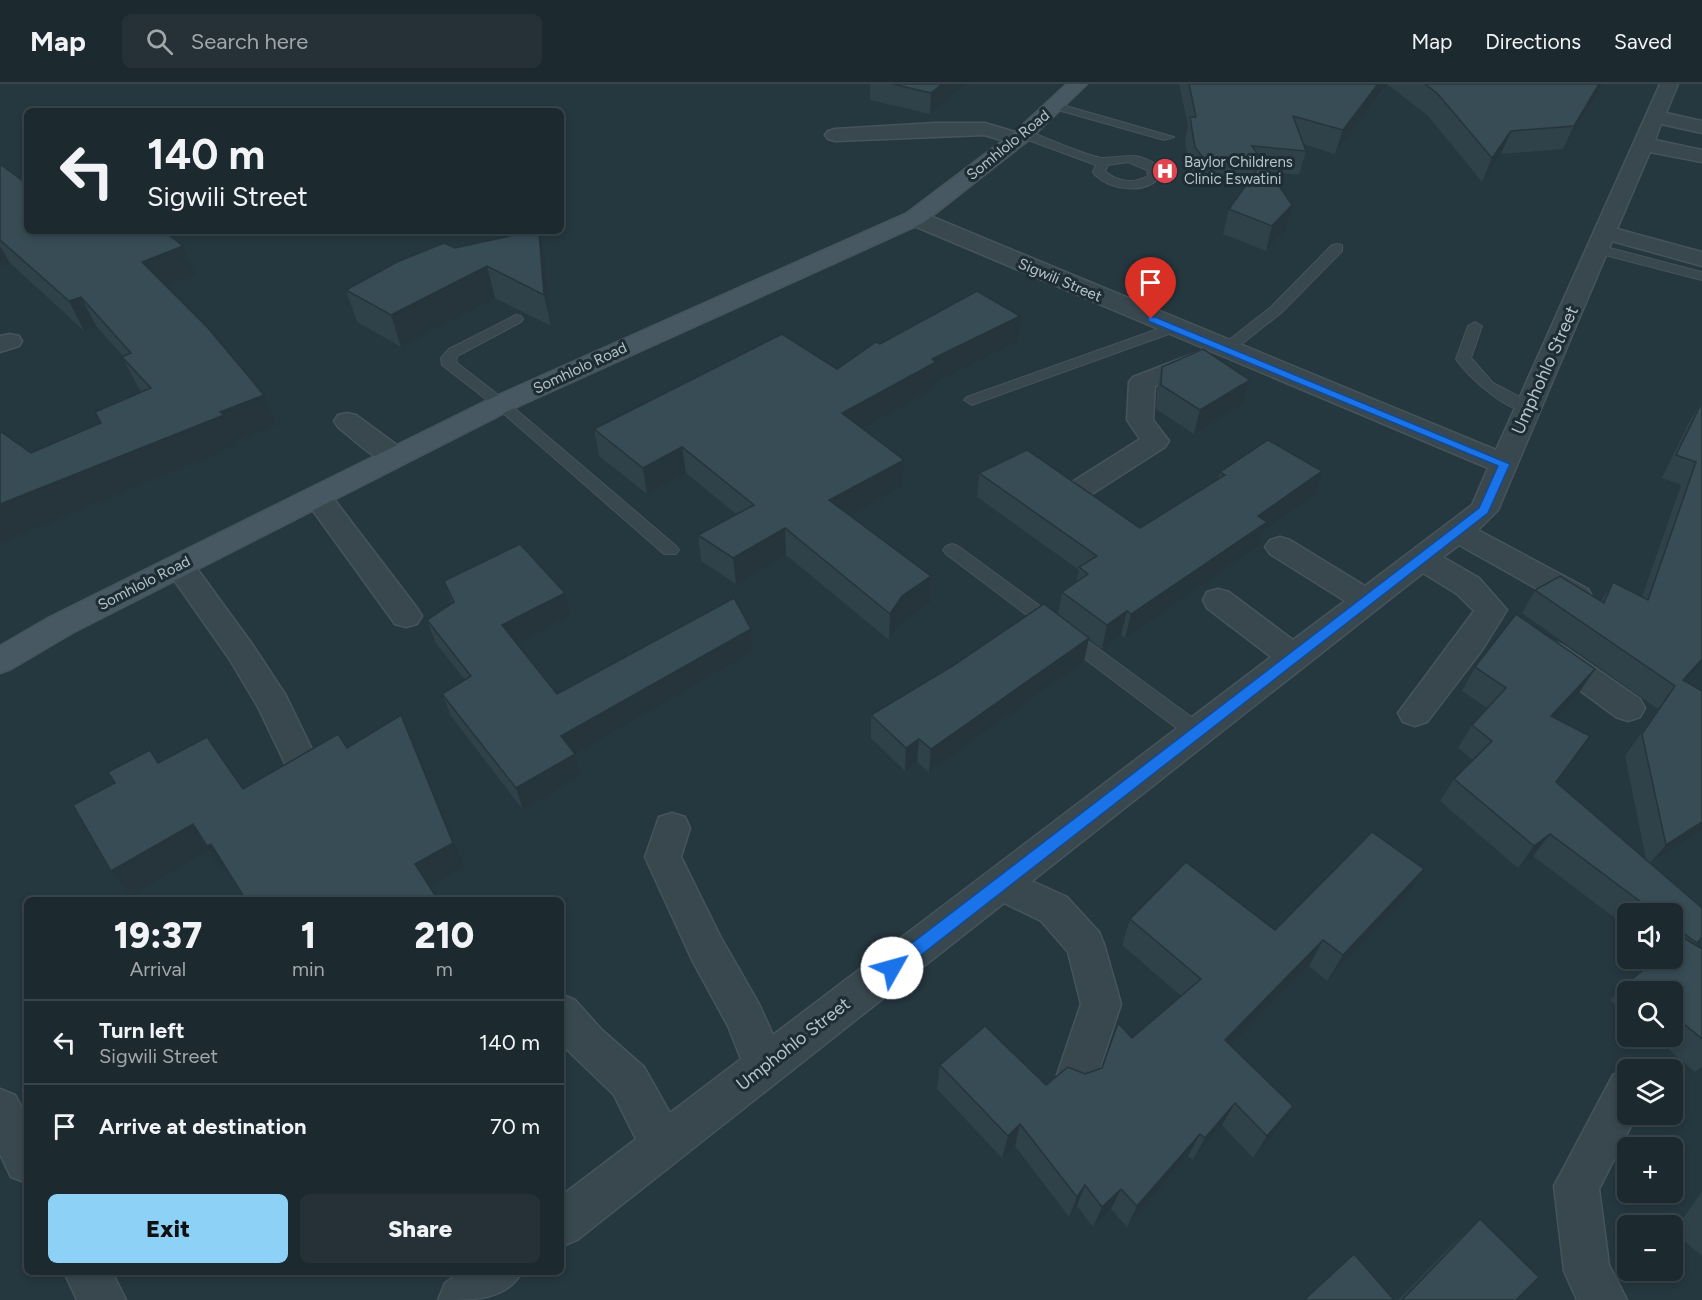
<!DOCTYPE html>
<html lang="en">
<head>
<meta charset="utf-8">
<style>
  body { margin:0; font-family:Figtree,sans-serif; background:#253137; color:#f1f3f6; height:100vh; display:flex; flex-direction:column; font-size:22px; white-space:nowrap }
  * { box-sizing:border-box; margin:0 }
  p { font-size:20px; color:#a0a6aa }
  .icon { flex:none; width:33px; height:33px; fill:none; stroke:currentColor; stroke-width:2; stroke-linecap:round; stroke-linejoin:round }
  .map { position:relative; flex:1; overflow:hidden }
  .drawer { position:absolute; left:24px; top:813px; width:540px; height:378px; display:flex; flex-direction:column; background:#1c292f; border-radius:9px; box-shadow:0 3px 9px #0003,0 0 0 2px #3a454b }
  .drawer>* { flex:none }
  .hud { position:absolute; left:24px; top:24px; width:540px; height:126px; border-radius:9px; box-shadow:0 3px 9px #0003,0 0 0 2px #3a454b; background:#1c292f; color:#f1f3f6; overflow:hidden }
  .controls { position:absolute; left:1617px; top:819px; display:grid; gap:12px }
  .controls a { display:grid; place-items:center; width:66px; height:66px; border-radius:9px; background:#1c292f; box-shadow:0 3px 9px #0003,0 0 0 2px #3a454b; font-size:30px }
  .pin { position:absolute; display:grid; place-items:center; width:51px; height:51px; color:#fff; margin:-62px -26px; border-radius:50% 50% 50% 0; rotate:-45deg; box-shadow:0 0 6px #0007 }
  .pin .icon { rotate:45deg }
  .me { position:absolute; width:66px; margin:-33px; rotate:52deg; stroke-linejoin:round; filter:drop-shadow(0 0 4px #0008) }
  .turn { display:flex; align-items:center; gap:21px; height:126px; padding:0 24px; font-size:27px }
  .turn .icon { width:78px; height:78px; stroke-width:2.5 }
  .turn b { display:block; font-size:42px; line-height:51px }
  .eta { display:flex; justify-content:space-evenly; align-items:center; height:102px; text-align:center }
  .eta b { font-size:36px; font-weight:800; line-height:42px }
  .action { display:flex; gap:12px; margin-top:auto; padding:12px 24px }
  .action a { flex:1; height:69px; border-radius:9px; background:#8dd1f7; color:#111; font-size:24px; font-weight:800; line-height:69px; text-align:center }
  .action a+a { background:#253137; color:#f1f3f6 }
  ul { padding:0; list-style:none }
  li { display:flex; align-items:center; gap:18px; height:84px; padding:0 24px; border-top:2px solid #3a454b }
  li div { flex:1 }
  li b { display:block; font-size:22px }
  li em { font-style:normal }
  header { display:flex; align-items:center; gap:36px; box-sizing:border-box; height:84px; padding:0 30px; background:#1c292f; border-bottom:2px solid #3a454b }
  header strong { font-size:28px }
  nav { display:flex; gap:33px; margin-inline-start:auto; font-size:21px }
  .search { width:420px; height:54px; background:#253137; display:flex; align-items:center; gap:15px; box-sizing:border-box; padding:0 21px; border-radius:9px; color:#a0a6aa; font-size:22px }
  .map>svg:first-child { display:block }
  .lines { fill:none; stroke-linecap:round; stroke-linejoin:round }
  .lane-casing { stroke:#46545b; stroke-width:2 }
  .street-casing { stroke:#46545b; stroke-width:3 }
  .secondary-casing { stroke:#46545b; stroke-width:3 }
  .lane { fill:#39484f; fill-rule:evenodd }
  .street { fill:#39484f; fill-rule:evenodd }
  .secondary { fill:#475862; fill-rule:evenodd }
  .wall { fill:#2f4149 }
  .shaded-wall { fill:#26353c }
  .building { fill:#374c55; stroke:#26353c; stroke-width:1.5 }
  .route { fill:#1a73e8; stroke:#114b97; stroke-width:1.5 }
  .labels { text-anchor:middle; dominant-baseline:central; stroke-width:6; stroke-linejoin:round; paint-order:stroke }
  .far-street-label { font-size:15px; fill:#b6c2ca; stroke:#1e2d34 }
  .far-poi-label { font-size:15px; fill:#b6c2ca; stroke:#1e2d34; text-anchor:start }
  .street-label { font-size:18px; fill:#b6c2ca; stroke:#1e2d34 }
</style>
</head>
<body>
<header>
<strong>Map</strong>
<div class="search"><svg class="icon" aria-label="search" viewBox="0 0 24 24"><circle cx="10" cy="10" r="6"/><path d="M15 15l6 6"/></svg>Search here</div>
<nav><a>Map</a><a>Directions</a><a>Saved</a></nav>
</header>
<div class="map">
<svg width="1702" height="1216" viewBox="0 0 1702 1216">
  <rect width="100%" height="100%" fill="#25373f"/>
  <g class="lines">
    <g class="lane-casing">
      <g id="lane">
        <polygon points="1051,20 1059,20 1174,53 1164,56 1051,24"/>
        <path d="M1020,47H1028C1042,52 1093,75 1104,74C1128,73 1134,67 1157,81L1160,93C1144,111 1111,106 1095,91L1093,88L1096,81L1020,53ZM1128,78L1147,86L1148,92C1134,100 1117,98 1105,87L1108,81Z"/>
        <polygon points="1337,160 1342,161 1342,167 1281,229 1230,269 1220,269 1218,266 1220,263 1271,223 1332,161"/>
        <polygon points="1598,161 1702,188 1702,196 1593,168 1593,162"/>
        <polygon points="516,231 521,232 523,235 521,238 459,271 456,275 457,279 506,317 676,462 679,466 676,470 664,470 496,323 442,281 441,274 449,265"/>
        <path d="M1475,238L1482,242L1471,274L1493,299L1535,321L1537,324L1535,327C1511,333 1468,293 1456,275L1468,242Z"/>
        <polygon points="1172,240 1177,241 1179,244 1177,247 977,319 972,321 964,316 967,313"/>
        <polygon points="952,460 958,462 1205,643 1208,649 1205,655 1198,657 1191,655 946,470 943,466 946,462"/>
      </g>
    </g>
    <g class="street-casing">
      <g id="street">
        <polygon points="1660,0 1678,0 1666,29 1702,37 1702,49 1661,40 1655,56 1702,66 1702,78 1650,68 1617,145 1702,168 1702,182 1612,157 1498,426 1478,446 1588,505 1592,513 1588,521 1577,524 1566,521 1459,461 1443,473 1479,494 1507,526 1482,566 1427,638 1415,642 1403,638 1398,629 1474,527 1457,510 1423,489 1032,797 1067,813 1099,848 1104,860 1121,920 1093,1005 1078,1011 1063,1005 1057,991 1081,920 1068,868 1041,837 1004,819 577,1156 561,1163 561,1112 636,1055 614,1011 561,960 561,910 575,916 602,946 644,983 670,1029 741,975 728,942 692,876 645,773 659,733 672,729 685,733 690,744 681,773 720,852 759,920 773,951 1271,573 1207,524 1203,516 1207,508 1218,505 1229,508 1293,556 1345,517 1270,470 1265,463 1270,456 1280,453 1290,456 1365,502 1472,421 1488,384 907,139 904,134 907,129 923,129 1496,366"/>
        <polygon points="934,39 985,39 1025,51 1028,55 1025,59 1018,61 984,51 835,57 828,55 825,51 828,47 835,45"/>
        <polygon points="10,250 19,252 22,257 19,262 0,268 0,252"/>
        <polygon points="1201,267 1210,270 1214,275 1210,280 1155,302 1153,336 1169,357 1165,363 1092,410 1082,413 1072,410 1068,404 1072,398 1140,355 1127,336 1129,298 1133,293"/>
        <path d="M347,329L356,331L405,367L409,373L405,379C380,385 356,357 338,343L334,337L338,331Z"/>
        <polygon points="317,404 327,406 417,524 422,532 417,540 406,543 395,540 303,413 307,406"/>
        <polygon points="179,472 190,475 252,560 285,610 321,684 316,694 304,698 292,694 258,623 230,576 164,482 168,475"/>
        <polygon points="1551,557 1562,561 1640,615 1645,624 1640,633 1628,637 1616,633 1540,577 1535,569 1540,561"/>
        <polygon points="1628,985 1630,986 1628,986 1628,1030 1637,1030 1599,1105 1609,1181 1627,1216 1577,1216 1564,1187 1554,1102 1613,991"/>
        <polygon points="0,1005 15,1011 27,1033 27,1099 11,1093 0,1070"/>
        <polygon points="64,1188 112,1188 126,1216 77,1216"/>
        <path d="M461,1188H522C506,1216 475,1216 438,1216L445,1199Z"/>
      </g>
    </g>
    <g class="secondary-casing">
      <polygon id="secondary" points="1067,0 1087,0 1031,54 923,139 510,326 72,549 11,585 0,589 0,562 50,533 492,314 907,129 1017,46"/>
    </g>
    <use href="#lane" class="lane"/>
    <use href="#street" class="street"/>
    <use href="#secondary" class="secondary"/>
  </g>
  <g class="wall">
    <polygon points="870,0 966,0 930,30 870,16"/>
    <polygon points="1179,0 1603,0 1563,65 1501,70 1482,98 1428,32 1388,1 1335,70 1303,60 1306,67 1299,91 1269,88 1285,146 1266,167 1223,150 1229,125 1244,103 1199,99 1190,87 1185,57 1188,42"/>
    <polygon points="0,80 27,147 183,162 196,191 167,203 264,311 277,341 236,357 237,361 0,459 0,347 31,369 101,339 142,308 138,303 122,273 123,272 96,242 84,247 10,179 0,183"/>
    <polygon points="455,164 545,176 551,242 495,214 401,263 357,238 346,206"/>
    <polygon points="1017,258 935,299 935,304 862,344 902,403 850,432 931,492 930,519 901,539 889,556 786,471 736,500 701,477 698,451 736,430 686,389 647,410 599,372 594,345 837,285 880,260"/>
    <polygon points="1162,283 1250,296 1243,320 1194,350 1156,325 1157,307"/>
    <polygon points="1702,317 1702,578 1685,597 1702,607 1702,746 1651,780 1702,853 1695,861 1702,865 1702,982 1695,988 1653,952 1672,952 1672,908 1628,908 1628,931 1610,916 1631,896 1672,874 1672,830 1628,830 1628,844 1533,772 1518,784 1440,717 1454,695 1473,676 1458,664 1472,641 1487,624 1462,607 1475,583 1579,609 1555,634 1556,698 1646,775 1625,672 1658,625 1522,529 1535,506 1601,517 1613,498 1642,513 1681,401 1662,394 1688,340"/>
    <polygon points="1220,388 1314,411 1264,446 1259,462 1125,554 1121,551 1102,565 1089,555 1084,577 929,688 917,678 905,687 871,654 871,631 1058,530 1062,508 1076,498 1079,486 977,413 979,389 1140,444 1218,395"/>
    <polygon points="444,497 570,532 516,559 557,610 751,545 753,567 574,669 581,692 523,726 451,632 442,610 465,596 435,558 427,536 452,520"/>
    <polygon points="1407,812 1327,897 1309,882 1231,962 1293,1022 1278,1044 1253,1074 1222,1041 1193,1076 1188,1072 1127,1143 1111,1125 1093,1143 1077,1122 1069,1133 1015,1062 1002,1074 937,1005 940,981 1046,1001 1102,984 1132,954 1181,912 1122,861 1130,835 1275,846"/>
    <polygon points="1702,1108 1702,1172 1673,1148"/>
    <polygon points="1480,1135 1516,1216 1398,1216 1454,1159"/>
  </g>
  <g class="shaded-wall">
    <polygon points="942,0 966,0 930,30 931,9"/>
    <polygon points="1378,0 1388,0 1335,70 1343,46"/>
    <polygon points="1599,0 1603,0 1563,65 1574,42"/>
    <polygon points="1511,47 1501,70 1482,98 1492,74"/>
    <polygon points="1292,121 1285,146 1266,167 1272,142"/>
    <polygon points="539,147 545,176 551,242 544,211"/>
    <polygon points="0,162 10,179 0,183"/>
    <polygon points="183,162 196,191 156,207 142,178"/>
    <polygon points="487,182 495,214 401,263 391,231"/>
    <polygon points="81,213 96,242 84,247 69,217"/>
    <polygon points="1020,232 1017,258 935,299 935,304 842,355 842,329 932,275"/>
    <polygon points="1250,296 1243,320 1194,350 1200,326"/>
    <polygon points="264,311 277,341 236,357 237,361 0,459 0,420 220,328"/>
    <polygon points="682,363 686,389 647,410 643,384"/>
    <polygon points="904,376 902,403 830,443 829,416"/>
    <polygon points="1322,387 1314,411 1264,446 1259,462 1125,554 1131,530 1258,432"/>
    <polygon points="785,444 786,471 736,500 733,474"/>
    <polygon points="931,492 930,519 901,539 889,556 890,530 902,512"/>
    <polygon points="565,509 570,532 509,563 502,541"/>
    <polygon points="1127,527 1121,551 1102,565 1107,541"/>
    <polygon points="751,545 753,567 567,674 561,652"/>
    <polygon points="1089,554 1084,577 929,688 931,665"/>
    <polygon points="1702,575 1702,578 1666,619 1683,596"/>
    <polygon points="1595,585 1579,609 1536,655 1551,632"/>
    <polygon points="919,655 917,678 905,687 906,664"/>
    <polygon points="412,656 464,783 426,804 415,780"/>
    <polygon points="575,670 581,692 523,726 516,704"/>
    <polygon points="1702,738 1702,746 1647,782 1666,761"/>
    <polygon points="193,740 211,760 228,785 224,787 209,766 131,811 111,787"/>
    <polygon points="1550,750 1533,772 1518,784 1534,762"/>
    <polygon points="1424,785 1407,812 1327,897 1343,871"/>
    <polygon points="1323,856 1309,882 1213,980 1225,956"/>
    <polygon points="1235,1019 1222,1041 1193,1076 1205,1054"/>
    <polygon points="1293,1022 1278,1044 1253,1074 1267,1052"/>
    <polygon points="1020,1040 1015,1062 1002,1074 1008,1052"/>
    <polygon points="1200,1050 1188,1072 1127,1143 1137,1122"/>
    <polygon points="1085,1101 1077,1122 1069,1133 1077,1113"/>
    <polygon points="1121,1105 1111,1125 1093,1143 1102,1123"/>
  </g>
  <g class="building">
    <polygon points="893,0 942,0 931,9"/>
    <polygon points="1189,0 1378,0 1343,46 1293,32 1306,67 1252,62 1292,121 1272,142 1229,125 1261,80 1204,75 1195,63 1190,33 1196,33"/>
    <polygon points="1425,0 1599,0 1574,42 1511,47 1492,74 1437,9"/>
    <polygon points="0,80 27,100 27,147 164,147 183,162 142,178 208,244 264,311 220,328 224,331 0,420 0,347 31,369 101,339 95,328 151,304 122,273 131,269 81,213 69,217 0,156"/>
    <polygon points="532,147 539,147 544,211 487,182 391,231 346,206 397,178 444,159 455,164"/>
    <polygon points="977,207 1020,232 932,275 936,278 842,329 904,376 829,416 931,492 902,512 890,530 785,444 733,474 698,451 754,421 682,363 643,384 594,345 782,250 837,285 876,258 880,260"/>
    <polygon points="1203,265 1250,296 1200,326 1161,301 1162,283"/>
    <polygon points="1702,318 1702,575 1683,596 1702,607 1702,738 1666,761 1642,650 1675,602 1535,506 1560,492 1604,519 1613,498 1648,516 1696,378 1676,371"/>
    <polygon points="1268,356 1322,387 1258,432 1267,438 1131,530 1127,527 1107,541 1062,508 1088,490 1079,483 1097,472 979,389 1027,366 1140,444 1225,391 1220,388"/>
    <polygon points="520,460 565,509 502,541 557,610 734,514 751,545 561,652 575,670 516,704 442,610 471,592 427,536 454,518 444,497"/>
    <polygon points="1044,520 1089,554 931,665 919,655 906,664 871,631 954,581"/>
    <polygon points="1516,530 1595,585 1551,632 1590,652 1556,698 1702,824 1702,853 1697,859 1672,841 1672,830 1657,830 1550,750 1534,762 1454,695 1492,657 1472,641 1506,604 1475,583"/>
    <polygon points="401,631 453,759 415,780 438,816 246,816 211,760 207,762 193,740 111,787 73,721 115,699 108,688 150,666 158,679 207,653 243,705 338,650 347,664"/>
    <polygon points="1372,748 1424,785 1343,871 1323,856 1225,956 1293,1022 1267,1052 1235,1019 1205,1054 1200,1050 1137,1122 1121,1105 1102,1123 1085,1101 1077,1113 1020,1040 1008,1052 940,981 985,942 1046,1001 1068,983 1085,990 1102,984 1118,939 1132,954 1201,895 1130,835 1186,778 1275,846"/>
    <polygon points="1684,854 1702,865 1702,955 1672,930 1672,908 1645,908 1631,896 1658,874 1672,874 1672,863"/>
    <polygon points="1480,1135 1539,1193 1516,1216 1402,1216"/>
    <polygon points="1354,1170 1394,1216 1304,1216"/>
  </g>
  <polygon class="route" points="1148,233 1155,233 1510,380 1488,429 898,889 892,891 886,889 884,884 886,879 1479,424 1498,382 1148,237"/>
  <defs>
    <g id="hospital-disc" transform="scale(1.35)"><circle r="9.5" fill="#e0444e" stroke="#1e2d34"/><path d="M-5-5h3v3.5h4V-5h3V5h-3V1.5h-4V5h-3Z" fill="#fff"/></g>
  </defs>
  <g fill-rule="evenodd">
    <use href="#hospital-disc" x="1165" y="87"/>
  </g>
  <g class="labels">
    <g class="far-street-label">
      <text transform="translate(1008 61) rotate(-39)">Somhlolo Road</text>
      <text transform="translate(1060 196) rotate(23)">Sigwili Street</text>
      <text transform="translate(580 284) rotate(-25)">Somhlolo Road</text>
      <text transform="translate(144 499) rotate(-27)">Somhlolo Road</text>
    </g>
    <g class="far-poi-label">
      <text x="1184" y="78">Baylor Childrens<tspan x="1184" dy="17">Clinic Eswatini</tspan></text>
    </g>
    <g class="street-label">
      <text transform="translate(1545 286) rotate(-66)">Umphohlo Street</text>
      <text transform="translate(793 960) rotate(-38)">Umphohlo Street</text>
    </g>
  </g>
</svg>
<div class="controls">
<a><svg class="icon" aria-label="sound" viewBox="0 0 24 24"><path d="M4 9h4l5-4v14l-5-4H4zM17 9q2 3 0 6"/></svg></a>
<a><svg class="icon" aria-label="search" viewBox="0 0 24 24"><circle cx="10" cy="10" r="6"/><path d="M15 15l6 6"/></svg></a>
<a><svg class="icon" aria-label="layers" viewBox="0 0 24 24"><path d="M12 4l9 5-9 5-9-5zM3 14l9 5 9-5"/></svg></a>
<a>+</a>
<a>−</a>
</div>
<div class="pin" style="left:1151px;top:235px;background:#d93025"><svg class="icon" aria-label="arrive" viewBox="0 0 24 24"><path d="M6 21V4h12l-3 4 3 4H6"/></svg></div>
<svg class="me" style="left:892px;top:884px" viewBox="-20 -20 40 40"><circle r="19" fill="#fff"/><path d="M0-13L10 11 0 6-10 11z" fill="#1a73e8"/></svg>
<div class="hud">
<div class="turn"><svg class="icon" aria-label="left" viewBox="0 0 24 24"><path d="M17 20v-9H6M10 6l-5 5 5 5"/></svg><div><b>140 m</b>Sigwili Street</div></div>
</div>
<section class="drawer">
<div class="eta">
<div><b>19:37</b><p>Arrival</p></div>
<div><b>1</b><p>min</p></div>
<div><b>210</b><p>m</p></div>
</div>
<ul>
<li><svg class="icon" aria-label="left" viewBox="0 0 24 24"><path d="M17 20v-9H6M10 6l-5 5 5 5"/></svg><div><b>Turn left</b><p>Sigwili Street</p></div><em>140 m</em></li>
<li><svg class="icon" aria-label="arrive" viewBox="0 0 24 24"><path d="M6 21V4h12l-3 4 3 4H6"/></svg><div><b>Arrive at destination</b></div><em>70 m</em></li>
</ul>
<div class="action"><a>Exit</a><a>Share</a></div>
</section>
</div>
</body>
</html>
